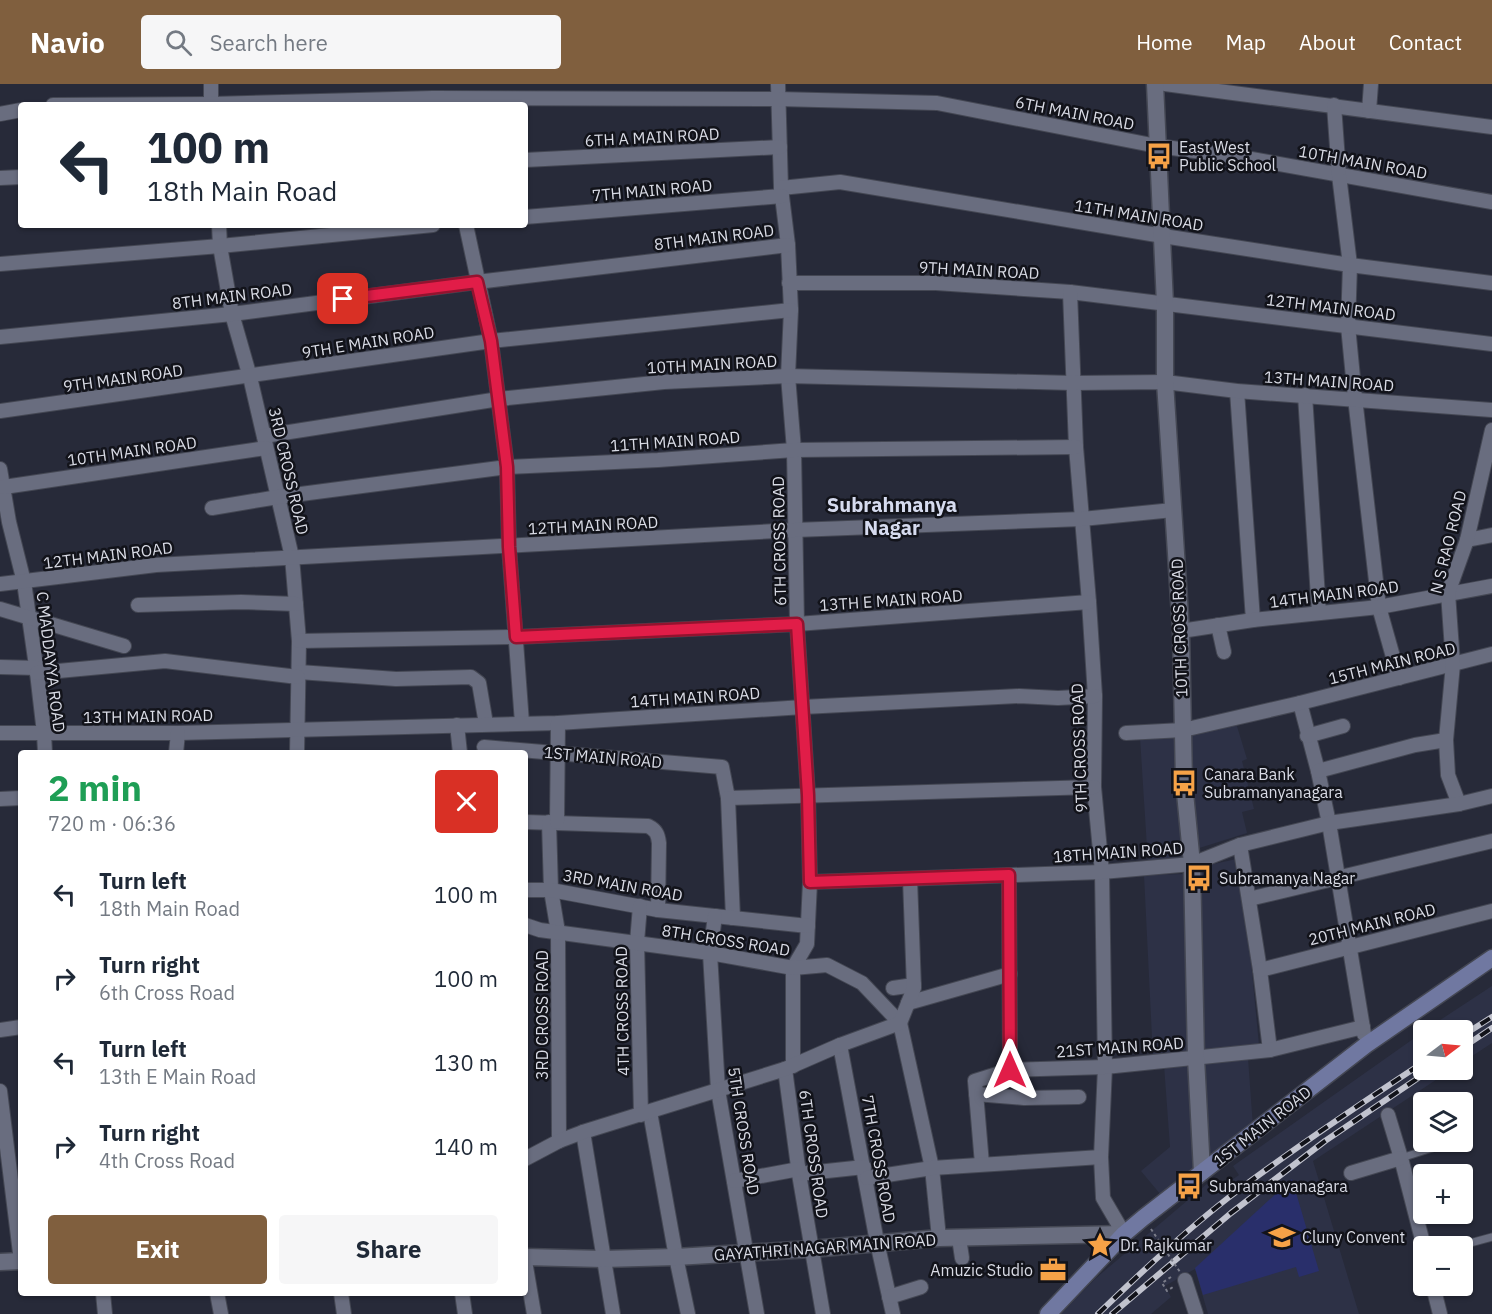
<!DOCTYPE html>
<html lang="en">
<head>
<meta charset="utf-8">
<style>
  body { margin:0; font-family:"IBM Plex Sans",sans-serif; background:#f6f6f7; color:#1f2937; height:100vh; display:flex; flex-direction:column; font-size:22px; white-space:nowrap }
  * { box-sizing:border-box; margin:0 }
  p { font-size:20px; color:#747a83 }
  .icon { flex:none; width:33px; height:33px; fill:none; stroke:currentColor; stroke-width:2; stroke-linecap:round; stroke-linejoin:round }
  .map { position:relative; flex:1; overflow:hidden }
  .panel { position:absolute; left:18px; top:666px; width:510px; height:546px; display:flex; flex-direction:column; background:#fff; border-radius:6px; box-shadow:0 2px 4px #0004 }
  .panel>* { flex:none }
  .top-card { position:absolute; left:18px; top:18px; width:510px; height:126px; border-radius:6px; box-shadow:0 2px 4px #0004; background:#fff; color:#1f2937; overflow:hidden }
  .needle { width:39px; rotate:74deg }
  .buttons { position:absolute; left:1413px; top:936px; display:grid; gap:12px }
  .buttons a { display:grid; place-items:center; width:60px; height:60px; border-radius:6px; background:#fff; box-shadow:0 2px 4px #0004; font-size:30px }
  .pin { position:absolute; display:grid; place-items:center; width:51px; height:51px; color:#fff; margin:-26px; border-radius:12px; box-shadow:0 3px 9px #0006 }
  .me { position:absolute; width:66px; margin:-33px; rotate:0deg; stroke-linejoin:round; filter:drop-shadow(0 0 4px #0008) }
  .turn { display:flex; align-items:center; gap:21px; height:126px; padding:0 30px; font-size:27px }
  .turn .icon { width:78px; height:78px; stroke-width:2.5 }
  .turn b { display:block; font-size:42px; line-height:51px }
  .round { display:grid; place-items:center; flex:none; width:63px; height:63px; border-radius:6px; background:#f6f6f7 }
  .headline { display:flex; align-items:center; justify-content:space-between; height:102px; padding:0 30px }
  h1 { font-size:36px; font-weight:700; line-height:45px; color:#1e9e55 }
  .button { display:flex; gap:12px; margin-top:auto; padding:12px 30px }
  .button a { flex:1; height:69px; border-radius:6px; background:#805f3e; color:#fff; font-size:24px; font-weight:700; line-height:69px; text-align:center }
  .button a+a { background:#f6f6f7; color:#1f2937 }
  ul { padding:0; list-style:none }
  li { display:flex; align-items:center; gap:18px; height:84px; padding:0 30px }
  li div { flex:1 }
  li b { display:block; font-size:22px }
  li em { font-style:normal }
  header { display:flex; align-items:center; gap:36px; box-sizing:border-box; height:84px; padding:0 30px; background:#805f3e; color:#fff }
  header strong { font-size:28px }
  nav { display:flex; gap:33px; margin-inline-start:auto; font-size:21px }
  .search { width:420px; height:54px; background:#f6f6f7; display:flex; align-items:center; gap:15px; box-sizing:border-box; padding:0 21px; border-radius:6px; color:#747a83; font-size:22px }
  .map>svg:first-child { display:block }
  .built { fill:#2d3146 }
  .green { fill:#292f6b }
  .lines { fill:none; stroke-linecap:round; stroke-linejoin:round }
  .service-casing { stroke:#444753; stroke-width:9 }
  .minor-casing { stroke:#444753; stroke-width:16 }
  .tertiary-casing { stroke:#444753; stroke-width:19 }
  .secondary-casing { stroke:#444753; stroke-width:19 }
  .path { stroke:#7a7c89; stroke-width:2; stroke-dasharray:3 3; stroke-linecap:butt }
  .service { stroke:#696d7f; stroke-width:7 }
  .minor { stroke:#696d7f; stroke-width:14 }
  .tertiary { stroke:#696d7f; stroke-width:16 }
  .secondary { stroke:#7078a1; stroke-width:16 }
  .rail-casing { stroke:#c1c3ce; stroke-width:6 }
  .rail { stroke:#12131a; stroke-width:4; stroke-dasharray:11; stroke-linecap:butt }
  .path-bridge { stroke:#7a7c89; stroke-width:2; stroke-dasharray:3 3; stroke-linecap:butt }
  .route-casing { stroke:#92132f; stroke-width:15 }
  .route { stroke:#e11d48; stroke-width:10 }
  .labels { text-anchor:middle; dominant-baseline:central; stroke-width:5; stroke-linejoin:round; paint-order:stroke }
  .street-label { font-size:16px; fill:#d9dbe5; stroke:#12131a }
  .poi-label { font-size:16px; fill:#d9dbe5; stroke:#12131a; text-anchor:start }
  .quarter-label { font-size:20px; font-weight:bold; fill:#d6dbef; stroke:#12131a }
</style>
</head>
<body>
<header>
<strong>Navio</strong>
<div class="search"><svg class="icon" aria-label="search" viewBox="0 0 24 24"><circle cx="10" cy="10" r="6"/><path d="M15 15l6 6"/></svg>Search here</div>
<nav><a>Home</a><a>Map</a><a>About</a><a>Contact</a></nav>
</header>
<div class="map">
<svg width="1492" height="1230" viewBox="0 0 1492 1230">
  <rect width="100%" height="100%" fill="#272a39"/>
  <g class="built">
    <polygon points="1236,639 1247,675 1242,677 1254,725 1242,728 1247,749 1193,766 1187,650"/>
    <polygon points="1179,651 1187,778 1148,780 1140,653"/>
    <polygon points="1241,774 1259,961 1203,967 1196,784"/>
    <polygon points="1186,790 1195,973 1153,974 1144,791"/>
    <polygon points="1492,902 1492,959 1463,978 1462,946 1425,946"/>
    <polygon points="1423,948 1424,986 1451,986 1313,1077 1359,1230 1208,1230 1195,1185 1165,1202 1171,1213 1151,1230 1061,1230 1096,1194 1208,1099 1215,1108 1239,1091 1233,1082"/>
    <polygon points="1248,974 1253,1043 1208,1074 1205,978"/>
    <polygon points="1194,979 1199,1083 1161,1111 1141,1087 1170,1063 1164,981"/>
  </g>
  <polygon class="green" points="1292,1095 1319,1187 1299,1193 1296,1183 1203,1211 1195,1184"/>
  <g class="lines">
    <g class="service-casing">
      <g id="service">
        <polyline points="1401,1074 1451,1058"/>
        <polyline points="1459,1162 1492,1153"/>
      </g>
    </g>
    <g class="minor-casing">
      <g id="minor">
        <polyline points="211,0 211,21"/>
        <polyline points="778,0 781,104 788,161 791,226 788,292 794,366 797,540 808,711 810,798 807,860 793,884 793,982"/>
        <polyline points="1165,0 1492,43"/>
        <polyline points="53,21 211,20 433,14 778,15 937,19 1157,62 1240,73 1492,118"/>
        <polyline points="1334,21 1339,91 1350,181 1348,242 1355,314 1379,523 1399,594"/>
        <polyline points="1369,27 1371,0"/>
        <polyline points="0,30 21,26"/>
        <polyline points="525,76 780,63"/>
        <polyline points="0,94 21,93"/>
        <polyline points="781,104 840,98 1163,152 1350,181 1492,199"/>
        <polyline points="525,133 782,112"/>
        <polyline points="219,141 220,162 232,230 250,293 292,473 299,557 297,669"/>
        <polyline points="466,141 491,257 507,383 509,463 522,639"/>
        <polyline points="0,180 220,162 433,141"/>
        <polyline points="789,199 936,199 1070,208 1492,260"/>
        <polyline points="1070,208 1076,363 1089,518 1095,612 1094,703 1102,788 1105,983 1101,1073 1103,1114 1124,1150"/>
        <polyline points="0,253 232,230 477,198 788,161"/>
        <polyline points="1237,307 1253,536"/>
        <polyline points="1305,311 1319,529"/>
        <polyline points="0,327 491,257 791,226"/>
        <polyline points="264,352 499,315 664,298 788,292 1073,299 1165,298 1237,307 1492,326"/>
        <polyline points="0,385 9,438 24,498 37,589 44,649 45,669"/>
        <polyline points="4,403 266,364"/>
        <polyline points="212,424 278,413 507,383 658,376 794,366 1076,363"/>
        <polyline points="1467,456 1492,451"/>
        <polyline points="0,500 156,481 795,446 1082,435 1173,426"/>
        <polyline points="138,521 241,518 296,520"/>
        <polyline points="0,525 124,562"/>
        <polyline points="1218,541 1224,568"/>
        <polyline points="1181,547 1253,536 1379,523 1492,502"/>
        <polyline points="299,557 516,553 797,540 1089,518"/>
        <polyline points="0,583 37,584"/>
        <polyline points="299,588 396,595 471,593 479,599 486,640"/>
        <polyline points="37,589 165,577 298,593"/>
        <polyline points="1300,619 1318,687 1329,739 1364,950"/>
        <polyline points="457,641 460,669"/>
        <polyline points="0,649 178,649 558,639 803,623 1019,612 1058,614 1095,612"/>
        <polyline points="1126,649 1183,646 1300,619 1492,570"/>
        <polyline points="1307,652 1343,642"/>
        <polyline points="484,663 722,683 728,714 1094,703"/>
        <polyline points="176,669 178,649"/>
        <polyline points="1318,687 1415,661 1446,656"/>
        <polyline points="728,714 733,834"/>
        <polyline points="0,715 21,714"/>
        <polyline points="1459,720 1448,691 1446,656 1453,580 1448,509 1467,456 1492,346"/>
        <path d="M525,738L648,742C656,746 658,750 659,759L658,826"/>
        <polyline points="549,738 551,806 558,848 559,1057"/>
        <polyline points="557,738 558,639"/>
        <polyline points="1240,761 1260,886 1270,966"/>
        <polyline points="1009,791 1010,986"/>
        <polyline points="810,798 1102,788 1192,780 1240,761 1329,739 1459,720 1492,712"/>
        <polyline points="525,806 551,806 658,826 808,842"/>
        <polyline points="1249,815 1492,757"/>
        <polyline points="640,822 637,858 641,1031"/>
        <polyline points="715,832 710,869 718,1006 757,1230"/>
        <polyline points="525,841 540,846 710,869 793,884 827,881 862,899 900,939 932,1084 939,1154"/>
        <polyline points="1260,886 1492,827"/>
        <polyline points="893,904 914,901"/>
        <polyline points="908,919 1010,890"/>
        <polyline points="0,946 21,943"/>
        <polyline points="840,961 877,1158 893,1230"/>
        <polyline points="785,985 799,1090 823,1230"/>
        <polyline points="0,1007 21,1177"/>
        <polyline points="976,1010 1024,1014 1079,1013"/>
        <polyline points="650,1028 676,1173 688,1230"/>
        <polyline points="1388,1031 1401,1074 1424,1163"/>
        <polyline points="583,1048 613,1230"/>
        <polyline points="525,1075 559,1057 583,1048 785,985 840,961 900,939 914,904 910,795"/>
        <polyline points="982,1080 975,997 1010,986 1105,983 1270,966 1363,943"/>
        <polyline points="1351,1089 1401,1074"/>
        <polyline points="799,1090 864,1083"/>
        <polyline points="867,1094 932,1084 1101,1073"/>
        <polyline points="734,1097 799,1085"/>
        <polyline points="959,1154 962,1174"/>
        <polyline points="525,1177 534,1230"/>
        <polyline points="1185,1196 1196,1230"/>
        <polyline points="1433,1202 1440,1230"/>
        <polyline points="103,1209 105,1230"/>
        <polyline points="217,1209 221,1230"/>
        <polyline points="341,1209 344,1230"/>
        <polyline points="462,1209 465,1230"/>
        <polyline points="889,1213 921,1203"/>
      </g>
    </g>
    <g class="tertiary-casing">
      <g id="tertiary">
        <polyline points="1155,0 1165,220 1165,298 1181,547 1184,699 1192,780 1196,974 1202,1088"/>
        <polyline points="525,1173 603,1175 676,1173 811,1165 939,1154 1124,1150"/>
        <polyline points="0,1178 21,1177"/>
      </g>
    </g>
    <g class="secondary-casing">
      <polyline id="secondary" points="1048,1230 1124,1150 1143,1134 1366,961 1492,874"/>
    </g>
    <polyline class="path" points="1171,1193 1162,1199 1167,1207 1173,1203"/>
    <use href="#service" class="service"/>
    <use href="#minor" class="minor"/>
    <use href="#tertiary" class="tertiary"/>
    <use href="#secondary" class="secondary"/>
    <g class="rail-casing">
      <g id="rail">
        <polyline points="1462,952 1492,933"/>
        <polyline points="1462,964 1492,944"/>
        <path d="M1098,1230C1139,1190 1182,1150 1228,1114C1291,1066 1357,1022 1424,978"/>
        <polyline points="1112,1230 1231,1129 1325,1057 1430,986"/>
      </g>
    </g>
    <use href="#rail" class="rail"/>
    <polyline class="path-bridge" points="1151,1145 1180,1188"/>
  </g>
  <g class="lines">
    <g class="route-casing">
      <polyline id="route" points="343,215 477,198 491,257 507,383 509,463 516,553 797,540 808,711 810,798 1009,791 1010,986"/>
    </g>
    <use href="#route" class="route"/>
  </g>
  <defs>
    <g id="bus-bare" transform="scale(2.07)"><path d="M-5-6H5V4H4V6H2V4H-2V6H-4V4H-5ZM-3.5-4V0h7V-4ZM-3.5 1.2v1.5H-2V1.2ZM2 1.2v1.5H3.5V1.2Z" fill="#f6a247" stroke="#12131a" stroke-width="2.5" paint-order="stroke"/></g>
    <g id="school-bare" transform="scale(2.07)"><path d="M0-5L7-2L0 1L-7-2ZM-4 1L0 2.5L4 1V4Q0 6-4 4Z" fill="#f6a247" stroke="#12131a" stroke-width="2.5" paint-order="stroke"/></g>
    <g id="sight-bare" transform="scale(2.07)"><path d="M0-6L1.8-2.2L6-1.7L2.9 1.2L3.7 5.4L0 3.3L-3.7 5.4L-2.9 1.2L-6-1.7L-1.8-2.2Z" fill="#f6a247" stroke="#12131a" stroke-width="2.5" paint-order="stroke"/></g>
    <g id="office-bare" transform="scale(2.07)"><path d="M-6-3h4V-5.5h4V-3h4V5H-6ZM-1-4.5V-3h2v-1.5ZM-6 0V1H6V0Z" fill="#f6a247" stroke="#12131a" stroke-width="2.5" paint-order="stroke"/></g>
  </defs>
  <g fill-rule="evenodd">
    <use href="#bus-bare" x="1159" y="72"/>
    <use href="#bus-bare" x="1184" y="699"/>
    <use href="#bus-bare" x="1199" y="794"/>
    <use href="#bus-bare" x="1189" y="1102"/>
    <use href="#school-bare" x="1282" y="1153"/>
    <use href="#sight-bare" x="1100" y="1161"/>
    <use href="#office-bare" x="1053" y="1186"/>
  </g>
  <g class="labels">
    <g class="street-label">
      <text transform="translate(1075 29) rotate(11)">6TH MAIN ROAD</text>
      <text transform="translate(652 53) rotate(-3)">6TH A MAIN ROAD</text>
      <text transform="translate(1363 78) rotate(10)">10TH MAIN ROAD</text>
      <text transform="translate(652 106) rotate(-5)">7TH MAIN ROAD</text>
      <text transform="translate(1139 131) rotate(9)">11TH MAIN ROAD</text>
      <text transform="translate(714 153) rotate(-7)">8TH MAIN ROAD</text>
      <text transform="translate(979 186) rotate(3)">9TH MAIN ROAD</text>
      <text transform="translate(232 212) rotate(-7)">8TH MAIN ROAD</text>
      <text transform="translate(1331 223) rotate(7)">12TH MAIN ROAD</text>
      <text transform="translate(368 258) rotate(-9)">9TH E MAIN ROAD</text>
      <text transform="translate(712 280) rotate(-3)">10TH MAIN ROAD</text>
      <text transform="translate(123 294) rotate(-8)">9TH MAIN ROAD</text>
      <text transform="translate(1329 297) rotate(4)">13TH MAIN ROAD</text>
      <text transform="translate(675 357) rotate(-4)">11TH MAIN ROAD</text>
      <text transform="translate(132 367) rotate(-8)">10TH MAIN ROAD</text>
      <text transform="translate(289 387) rotate(77)">3RD CROSS ROAD</text>
      <text transform="translate(593 441) rotate(-3)">12TH MAIN ROAD</text>
      <text transform="translate(779 457) rotate(-91)">6TH CROSS ROAD</text>
      <text transform="translate(1448 458) rotate(-76)">N S RAO ROAD</text>
      <text transform="translate(108 471) rotate(-7)">12TH MAIN ROAD</text>
      <text transform="translate(1334 510) rotate(-7)">14TH MAIN ROAD</text>
      <text transform="translate(891 516) rotate(-4)">13TH E MAIN ROAD</text>
      <text transform="translate(1179 544) rotate(-92)">10TH CROSS ROAD</text>
      <text transform="translate(51 578) rotate(83)">C MADDAYYA ROAD</text>
      <text transform="translate(1392 579) rotate(-14)">15TH MAIN ROAD</text>
      <text transform="translate(695 613) rotate(-4)">14TH MAIN ROAD</text>
      <text transform="translate(148 632) rotate(-1)">13TH MAIN ROAD</text>
      <text transform="translate(1079 664) rotate(-92)">9TH CROSS ROAD</text>
      <text transform="translate(603 673) rotate(5)">1ST MAIN ROAD</text>
      <text transform="translate(1118 768) rotate(-4)">18TH MAIN ROAD</text>
      <text transform="translate(623 801) rotate(10)">3RD MAIN ROAD</text>
      <text transform="translate(1372 840) rotate(-14)">20TH MAIN ROAD</text>
      <text transform="translate(726 856) rotate(9)">8TH CROSS ROAD</text>
      <text transform="translate(622 927) rotate(-91)">4TH CROSS ROAD</text>
      <text transform="translate(542 931) rotate(-90)">3RD CROSS ROAD</text>
      <text transform="translate(1120 963) rotate(-4)">21ST MAIN ROAD</text>
      <text transform="translate(1262 1042) rotate(-38)">1ST MAIN ROAD</text>
      <text transform="translate(744 1047) rotate(81)">5TH CROSS ROAD</text>
      <text transform="translate(814 1070) rotate(82)">6TH CROSS ROAD</text>
      <text transform="translate(879 1075) rotate(80)">7TH CROSS ROAD</text>
      <text transform="translate(825 1163) rotate(-4)">GAYATHRI NAGAR MAIN ROAD</text>
    </g>
    <g class="poi-label">
      <text x="1179" y="63">East West<tspan x="1179" dy="18">Public School</tspan></text>
      <text x="1204" y="690">Canara Bank<tspan x="1204" dy="18">Subramanyanagara</tspan></text>
      <text x="1219" y="794">Subramanya Nagar</text>
      <text x="1209" y="1102">Subramanyanagara</text>
      <text x="1302" y="1153">Cluny Convent</text>
      <text x="1120" y="1161">Dr. Rajkumar</text>
      <text x="1033" y="1186" text-anchor="end">Amuzic Studio</text>
    </g>
    <g class="quarter-label">
      <text x="892" y="420">Subrahmanya<tspan x="892" dy="23">Nagar</tspan></text>
    </g>
  </g>
</svg>
<div class="buttons">
<a><svg class="needle" viewBox="-14 -14 28 28"><path d="M0-13l5 13h-10z" fill="#e53935"/><path d="M0 13l5-13h-10z" fill="#747a83"/></svg></a>
<a><svg class="icon" aria-label="layers" viewBox="0 0 24 24"><path d="M12 4l9 5-9 5-9-5zM3 14l9 5 9-5"/></svg></a>
<a>+</a>
<a>−</a>
</div>
<div class="pin" style="left:343px;top:215px;background:#d93025"><svg class="icon" aria-label="arrive" viewBox="0 0 24 24"><path d="M6 21V4h12l-3 4 3 4H6"/></svg></div>
<svg class="me" style="left:1010px;top:986px" viewBox="-20 -20 40 40"><path d="M0-17L14 15 0 8-14 15z" fill="#e11d48" stroke="#fff" stroke-width="4"/></svg>
<div class="top-card">
<div class="turn"><svg class="icon" aria-label="left" viewBox="0 0 24 24"><path d="M17 20v-9H6M10 6l-5 5 5 5"/></svg><div><b>100 m</b>18th Main Road</div></div>
</div>
<section class="panel">
<div class="headline"><div><h1>2 min</h1><p>720 m · 06:36</p></div><a class="round" style="background:#d93025;color:#fff"><svg class="icon" aria-label="close" viewBox="0 0 24 24"><path d="M6 6l12 12M18 6L6 18"/></svg></a></div>
<ul>
<li><svg class="icon" aria-label="left" viewBox="0 0 24 24"><path d="M17 20v-9H6M10 6l-5 5 5 5"/></svg><div><b>Turn left</b><p>18th Main Road</p></div><em>100 m</em></li>
<li><svg class="icon" aria-label="right" viewBox="0 0 24 24"><path d="M7 20v-9h11M14 6l5 5-5 5"/></svg><div><b>Turn right</b><p>6th Cross Road</p></div><em>100 m</em></li>
<li><svg class="icon" aria-label="left" viewBox="0 0 24 24"><path d="M17 20v-9H6M10 6l-5 5 5 5"/></svg><div><b>Turn left</b><p>13th E Main Road</p></div><em>130 m</em></li>
<li><svg class="icon" aria-label="right" viewBox="0 0 24 24"><path d="M7 20v-9h11M14 6l5 5-5 5"/></svg><div><b>Turn right</b><p>4th Cross Road</p></div><em>140 m</em></li>
</ul>
<div class="button"><a>Exit</a><a>Share</a></div>
</section>
</div>
</body>
</html>
